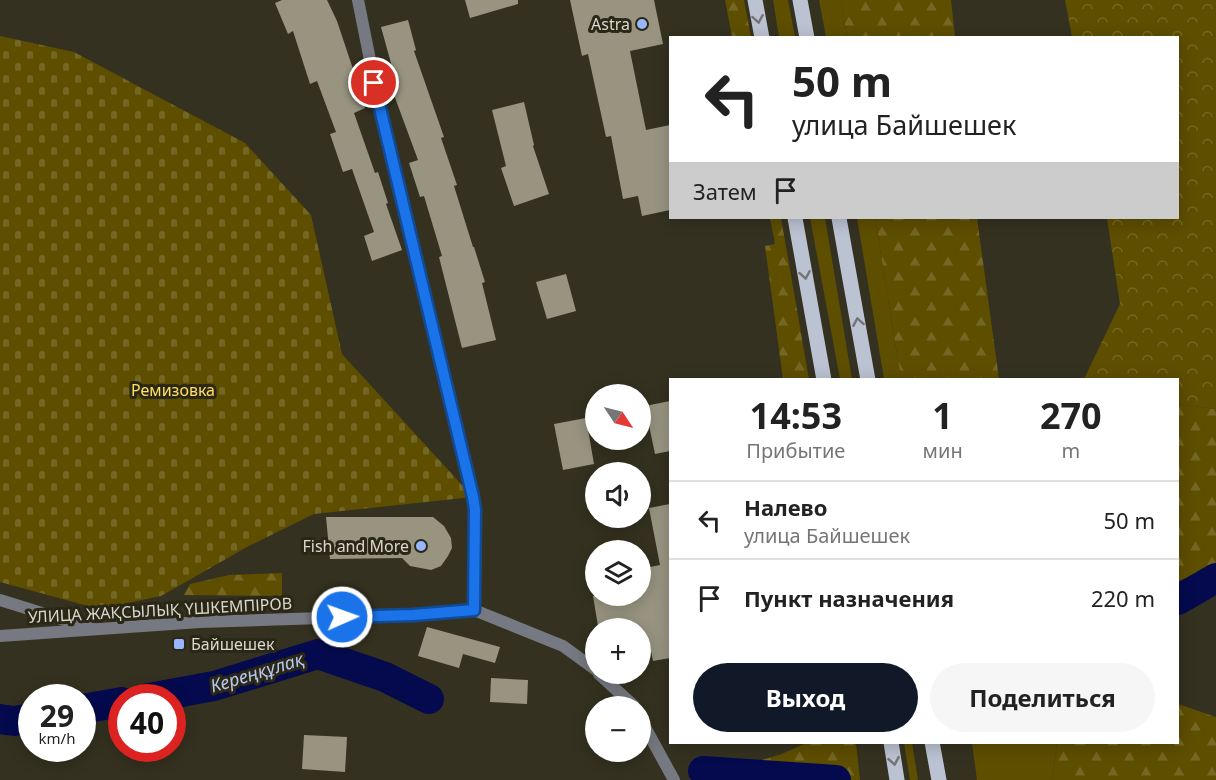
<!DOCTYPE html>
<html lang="ru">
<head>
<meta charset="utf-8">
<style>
  body { margin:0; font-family:"Noto Sans",sans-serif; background:#f6f6f6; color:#222; height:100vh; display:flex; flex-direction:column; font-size:22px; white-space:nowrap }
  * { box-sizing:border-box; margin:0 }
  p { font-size:20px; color:#767676 }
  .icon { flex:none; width:33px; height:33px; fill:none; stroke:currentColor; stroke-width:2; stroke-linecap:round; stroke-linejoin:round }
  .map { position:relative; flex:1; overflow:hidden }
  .panel { position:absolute; left:669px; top:378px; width:510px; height:366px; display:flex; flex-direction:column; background:#fff; border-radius:0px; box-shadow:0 3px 15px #0003 }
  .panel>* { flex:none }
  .top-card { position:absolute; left:669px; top:36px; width:510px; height:183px; border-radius:0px; box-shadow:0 3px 15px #0003; background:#fff; color:#222; overflow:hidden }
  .needle { width:39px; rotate:125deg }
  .fabs { position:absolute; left:585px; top:384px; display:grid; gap:12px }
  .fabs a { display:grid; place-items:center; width:66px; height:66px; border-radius:50%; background:#fff; box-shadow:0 3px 15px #0003; font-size:30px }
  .speed { position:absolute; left:18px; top:684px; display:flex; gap:12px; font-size:30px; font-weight:700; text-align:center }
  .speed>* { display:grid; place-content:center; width:78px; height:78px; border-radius:50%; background:#fff; box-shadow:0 3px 15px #0003; line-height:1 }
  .speed small { font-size:15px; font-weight:400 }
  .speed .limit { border:9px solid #d22; background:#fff; color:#111 }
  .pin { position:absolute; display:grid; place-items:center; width:51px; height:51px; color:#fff; margin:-26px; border:3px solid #fff; border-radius:50%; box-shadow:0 2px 6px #0007 }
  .me { position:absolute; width:66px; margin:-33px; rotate:88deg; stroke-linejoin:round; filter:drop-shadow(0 0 4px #0008) }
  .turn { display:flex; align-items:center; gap:21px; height:126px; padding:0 24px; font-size:27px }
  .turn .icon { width:78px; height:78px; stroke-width:2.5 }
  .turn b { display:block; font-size:42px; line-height:51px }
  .then { display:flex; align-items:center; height:57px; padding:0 24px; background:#0003; gap:12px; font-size:22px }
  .eta { display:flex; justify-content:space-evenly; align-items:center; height:102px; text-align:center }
  .eta b { font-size:36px; font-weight:700; line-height:42px }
  .button { display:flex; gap:12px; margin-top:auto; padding:12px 24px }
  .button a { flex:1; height:69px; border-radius:36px; background:#111827; color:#fff; font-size:24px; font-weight:700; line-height:69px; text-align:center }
  .button a+a { background:#f6f6f6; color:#222 }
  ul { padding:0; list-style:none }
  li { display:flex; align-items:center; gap:18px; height:78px; padding:0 24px; border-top:2px solid #e0e0e0 }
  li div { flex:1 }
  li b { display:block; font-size:22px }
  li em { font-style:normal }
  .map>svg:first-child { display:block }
  .green { fill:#5d4e00 }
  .forest { fill:url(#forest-firs) }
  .cemetery { fill:url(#cemetery-stones) }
  .park { fill:url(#park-crowns) }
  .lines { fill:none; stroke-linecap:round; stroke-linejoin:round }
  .river { stroke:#040a4d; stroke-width:30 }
  .building { fill:#989480 }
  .minor { stroke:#767981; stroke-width:12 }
  .tertiary { stroke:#767981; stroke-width:12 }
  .primary { stroke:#bbc2d2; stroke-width:15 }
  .oneway { stroke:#737474 }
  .route-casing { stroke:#114b97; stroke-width:15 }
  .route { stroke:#1a73e8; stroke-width:10 }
  .poi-dot { fill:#98b5fd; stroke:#2b2717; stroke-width:2 }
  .labels { text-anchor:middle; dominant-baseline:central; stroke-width:6; stroke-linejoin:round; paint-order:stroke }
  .poi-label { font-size:16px; fill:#dad8ce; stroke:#2b2717; text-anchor:end }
  .park-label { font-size:16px; fill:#fee060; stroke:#2b2717 }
  .street-label { font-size:16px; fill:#dad8ce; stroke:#2b2717 }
  .water-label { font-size:18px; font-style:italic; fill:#b7c8f0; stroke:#2b2717 }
</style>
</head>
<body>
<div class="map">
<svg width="1216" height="780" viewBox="0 0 1216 780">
  <defs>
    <pattern id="forest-firs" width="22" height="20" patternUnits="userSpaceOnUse" patternTransform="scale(1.5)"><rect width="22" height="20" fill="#5d4e00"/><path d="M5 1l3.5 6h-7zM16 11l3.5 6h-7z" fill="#746724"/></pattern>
    <pattern id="cemetery-stones" width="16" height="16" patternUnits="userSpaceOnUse" patternTransform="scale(1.5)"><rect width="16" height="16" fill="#5d4e00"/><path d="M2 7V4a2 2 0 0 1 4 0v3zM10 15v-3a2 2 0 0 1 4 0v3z" fill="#746724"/></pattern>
    <pattern id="park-crowns" width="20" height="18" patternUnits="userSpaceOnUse" patternTransform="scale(1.5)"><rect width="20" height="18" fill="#5d4e00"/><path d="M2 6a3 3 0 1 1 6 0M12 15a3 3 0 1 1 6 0" fill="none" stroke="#746724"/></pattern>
  </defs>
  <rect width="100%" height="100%" fill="#353120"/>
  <g class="green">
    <polygon points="773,0 788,0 795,37 779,37"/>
    <polygon points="819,0 841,0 847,37 826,37"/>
    <polygon points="810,218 825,218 852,379 840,379"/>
    <polygon points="857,218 875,218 901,379 884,379"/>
    <polygon points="904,743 912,743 918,780 910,780"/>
    <polygon points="972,743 1057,743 1052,780 977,780"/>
  </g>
  <g class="forest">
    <polygon points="725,0 744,0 751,37 732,37"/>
    <polygon points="841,0 951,0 955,37 847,37"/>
    <polygon points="770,218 781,218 809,379 783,379 765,246 775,244"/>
    <polygon points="875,218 977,218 999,379 901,379"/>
    <polygon points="1178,404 1216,409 1216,566 1178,581"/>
    <polygon points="282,573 282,596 184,595 190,584 229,575"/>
    <polygon points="1178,704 1216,717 1216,780 1052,780 1057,743 1178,742"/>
    <polygon points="809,742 856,743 860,780 693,780 779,755"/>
  </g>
  <polygon class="cemetery" points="0,36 74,52 245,143 311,215 342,354 473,497 314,514 247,547 161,596 99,609 0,582"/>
  <polygon class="park" points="1065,0 1216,0 1216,409 1178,404 1178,380 1084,379 1120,304 1107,218 1178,218 1178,38 1072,37"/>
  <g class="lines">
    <g class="river">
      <polyline points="1178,600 1216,578"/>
      <polyline points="149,698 214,686 318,654 385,677 429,699"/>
      <polyline points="82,709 122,702"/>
      <polyline points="0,719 14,721 32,718"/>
      <polyline points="703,771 836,780"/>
    </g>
  </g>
  <g class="building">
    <polygon points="282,0 327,0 337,21 353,69 351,70 365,108 354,113 375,173 378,172 388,203 386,204 402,250 372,261 364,236 374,232 352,169 343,172 330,134 336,132 317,81 310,84 293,31 288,34 275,3"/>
    <polygon points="465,0 518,0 518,4 470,18"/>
    <polygon points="570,0 654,0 663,44 630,51 646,130 670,125 670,210 642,216 638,196 623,199 611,136 606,137 588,54 582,56"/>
    <polygon points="408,20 416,50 414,51 444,137 441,138 457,185 454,186 473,247 474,247 485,282 482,283 496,340 462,348 439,257 442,256 424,196 420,197 409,163 418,160 387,76 394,74 381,27"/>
    <polygon points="524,102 534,145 533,146 549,194 514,206 501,168 506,166 492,110"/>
    <polygon points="566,274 576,311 547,319 536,282"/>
    <polygon points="670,401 670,451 655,454 645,406"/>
    <polygon points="586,418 594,464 563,470 554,424"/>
    <polygon points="670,504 670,658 653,661 650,646 640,648 640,628 615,628 614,623 598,626 593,596 640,596 640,569 660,565 649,508"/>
    <polygon points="326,517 433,517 444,526 451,538 452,548 448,556 441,566 431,570 410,566 402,558 330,559"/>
    <polygon points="427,627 500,647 495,663 463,654 459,668 418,656"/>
    <polygon points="491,678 528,680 527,704 490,702"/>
    <polygon points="304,735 347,737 345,772 302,769"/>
  </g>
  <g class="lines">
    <g class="minor">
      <polyline points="358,0 379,105 473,497 475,510 474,610"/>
      <polyline points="0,600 93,629"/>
    </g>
    <g class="tertiary">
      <polyline points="0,636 200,622 413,615 474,610 563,646 596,670"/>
      <polyline points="599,674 634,706"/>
      <polyline points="640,718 674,780"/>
    </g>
    <g class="primary">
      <polyline points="755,0 762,38"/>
      <polyline points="800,0 807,38"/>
      <polyline points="795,218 824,380"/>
      <polyline points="839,218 868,380"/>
      <polyline points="891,742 897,780"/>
      <polyline points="932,742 939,780"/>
    </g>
  </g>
  <defs><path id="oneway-chevron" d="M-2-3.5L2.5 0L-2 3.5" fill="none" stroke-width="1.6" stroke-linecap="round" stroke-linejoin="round" transform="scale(1.5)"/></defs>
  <g class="oneway">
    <use href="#oneway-chevron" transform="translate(758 19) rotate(80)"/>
    <use href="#oneway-chevron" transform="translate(805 275) rotate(80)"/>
    <use href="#oneway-chevron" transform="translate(858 322) rotate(-100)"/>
    <use href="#oneway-chevron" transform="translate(894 761) rotate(80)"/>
  </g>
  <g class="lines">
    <g class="route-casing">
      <polyline id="route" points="342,617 413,615 474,610 475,510 473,497 374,83"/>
    </g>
    <use href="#route" class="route"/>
  </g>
  <g class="poi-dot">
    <circle cx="642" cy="24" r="6"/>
    <circle cx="421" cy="546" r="6"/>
    <rect x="173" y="638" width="12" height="12" rx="3"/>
  </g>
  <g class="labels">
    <g class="poi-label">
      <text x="630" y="24">Astra</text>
      <text x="409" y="546">Fish and More</text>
      <text x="191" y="644" text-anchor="start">Байшешек</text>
    </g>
    <g class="park-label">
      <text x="173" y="390">Ремизовка</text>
    </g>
    <g class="street-label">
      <text transform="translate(160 610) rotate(-3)">УЛИЦА ЖАҚСЫЛЫҚ ҮШКЕМПІРОВ</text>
    </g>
    <g class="water-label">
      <text transform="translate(257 672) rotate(-17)">Кереңқұлақ</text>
    </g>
  </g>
</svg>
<div class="fabs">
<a><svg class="needle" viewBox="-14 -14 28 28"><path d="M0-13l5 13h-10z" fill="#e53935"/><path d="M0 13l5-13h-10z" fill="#767676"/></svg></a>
<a><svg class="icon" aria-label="sound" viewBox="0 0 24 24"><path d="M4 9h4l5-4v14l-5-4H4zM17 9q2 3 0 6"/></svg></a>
<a><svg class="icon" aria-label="layers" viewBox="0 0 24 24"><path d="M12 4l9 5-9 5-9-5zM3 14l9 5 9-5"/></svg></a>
<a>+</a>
<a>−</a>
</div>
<div class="speed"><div>29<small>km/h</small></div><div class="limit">40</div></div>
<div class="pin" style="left:374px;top:83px;background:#d93025"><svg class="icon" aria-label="arrive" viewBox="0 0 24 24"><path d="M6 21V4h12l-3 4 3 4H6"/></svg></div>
<svg class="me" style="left:342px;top:617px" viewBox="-20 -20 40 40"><circle r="17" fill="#1a73e8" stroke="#fff" stroke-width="3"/><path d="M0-11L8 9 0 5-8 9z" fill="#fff"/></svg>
<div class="top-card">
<div class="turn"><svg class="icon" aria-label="left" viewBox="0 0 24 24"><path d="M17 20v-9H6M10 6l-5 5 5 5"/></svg><div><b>50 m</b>улица Байшешек</div></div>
<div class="then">Затем<svg class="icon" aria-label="arrive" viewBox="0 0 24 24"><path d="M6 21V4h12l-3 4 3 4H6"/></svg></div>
</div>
<section class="panel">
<div class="eta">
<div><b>14:53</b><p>Прибытие</p></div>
<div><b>1</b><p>мин</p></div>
<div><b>270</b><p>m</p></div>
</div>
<ul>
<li><svg class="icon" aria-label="left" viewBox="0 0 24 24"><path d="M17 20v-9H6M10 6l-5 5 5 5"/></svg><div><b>Налево</b><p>улица Байшешек</p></div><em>50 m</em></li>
<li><svg class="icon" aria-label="arrive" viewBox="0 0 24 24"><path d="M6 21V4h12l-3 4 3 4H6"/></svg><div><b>Пункт назначения</b></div><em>220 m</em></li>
</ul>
<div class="button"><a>Выход</a><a>Поделиться</a></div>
</section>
</div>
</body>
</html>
